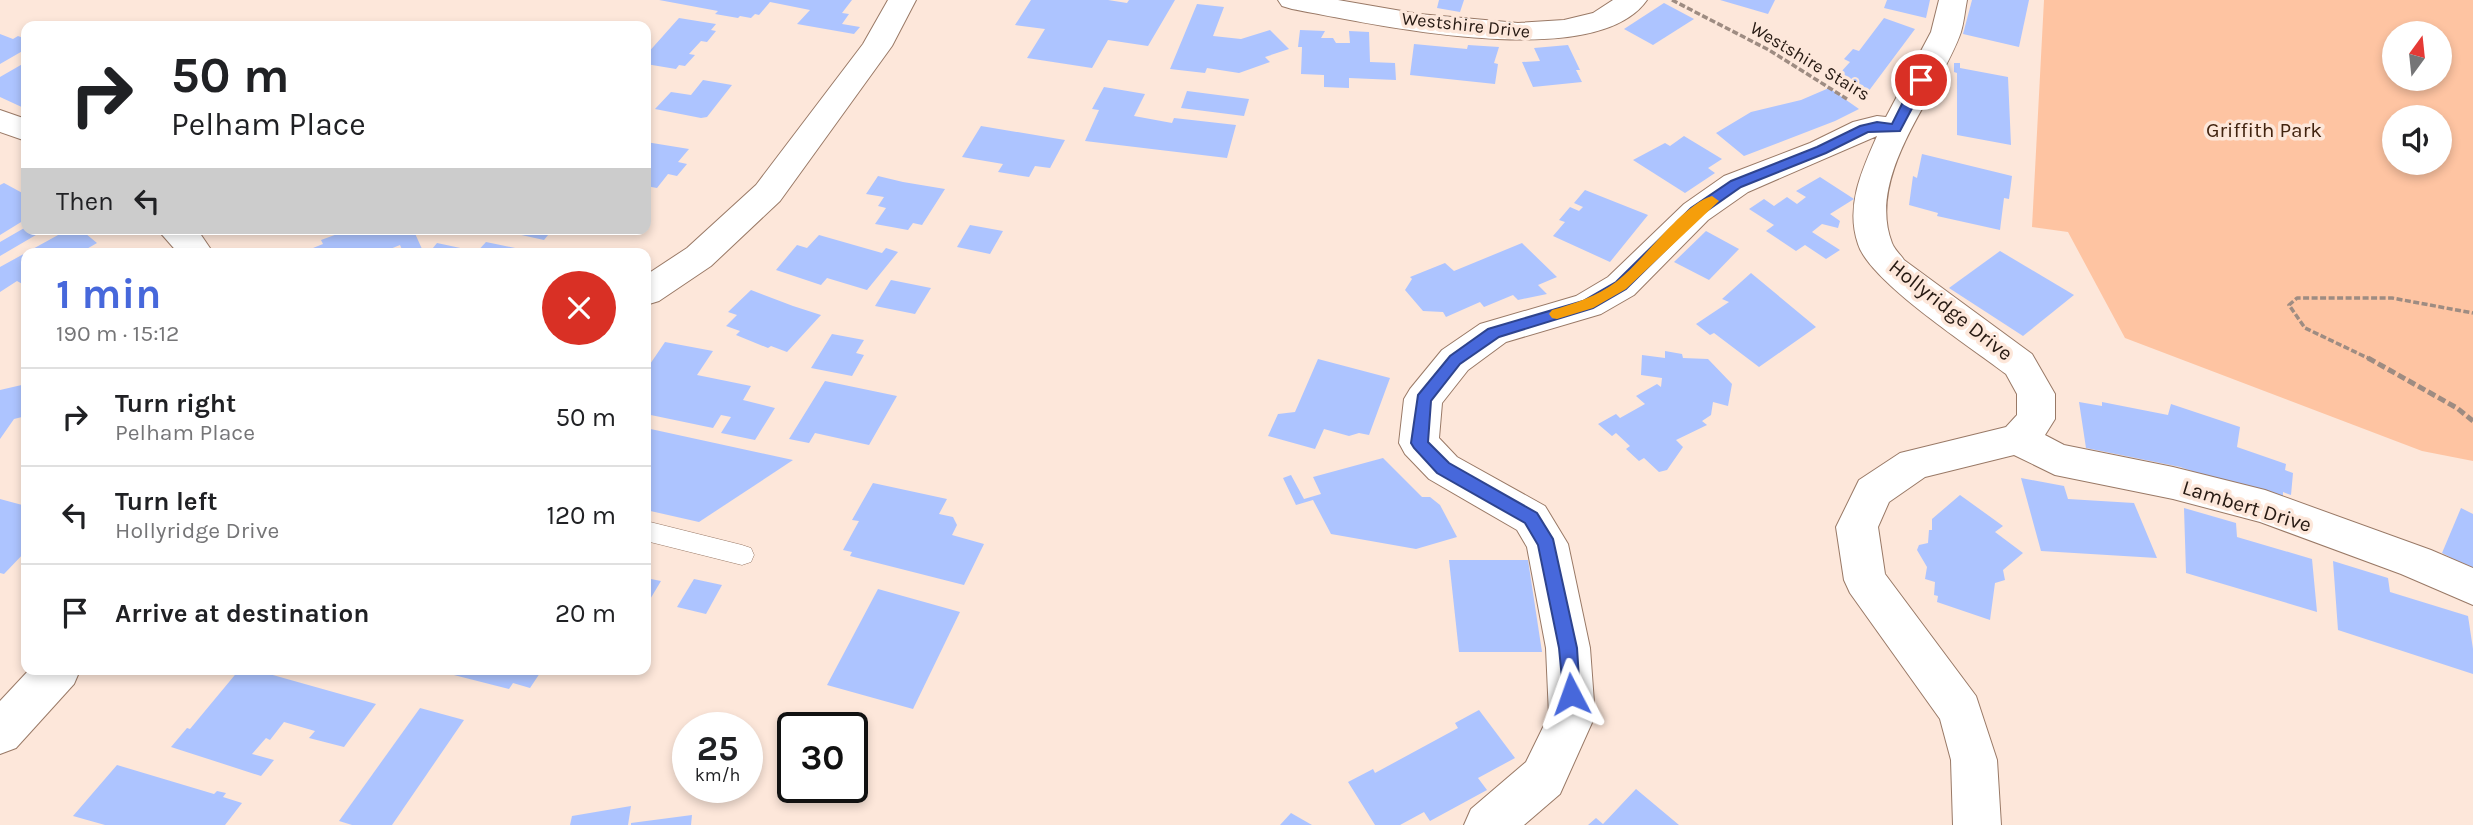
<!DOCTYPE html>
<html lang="en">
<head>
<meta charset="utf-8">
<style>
  body { margin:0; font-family:Karla,sans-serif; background:#f2f2f2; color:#202124; height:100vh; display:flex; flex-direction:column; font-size:26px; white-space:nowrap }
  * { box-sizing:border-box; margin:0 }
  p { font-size:23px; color:#757577 }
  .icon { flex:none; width:38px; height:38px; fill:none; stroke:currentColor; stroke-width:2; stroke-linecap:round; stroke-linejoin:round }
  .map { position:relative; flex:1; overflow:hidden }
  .details { position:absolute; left:21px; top:248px; width:630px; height:427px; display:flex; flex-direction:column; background:#fff; border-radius:14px; box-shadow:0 4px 10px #0003 }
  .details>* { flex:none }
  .hud { position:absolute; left:21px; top:21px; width:630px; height:214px; border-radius:14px; box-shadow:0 4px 10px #0003; background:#fff; color:#202124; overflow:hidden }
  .needle { width:46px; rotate:15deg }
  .tools { position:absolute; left:2382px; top:21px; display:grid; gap:14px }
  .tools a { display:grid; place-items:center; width:70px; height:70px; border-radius:50%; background:#fff; box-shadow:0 4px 10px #0003; font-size:35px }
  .speed { position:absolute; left:672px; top:712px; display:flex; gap:14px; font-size:35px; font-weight:700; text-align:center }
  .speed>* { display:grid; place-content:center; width:91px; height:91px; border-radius:50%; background:#fff; box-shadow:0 4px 10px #0003; line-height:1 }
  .speed small { font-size:18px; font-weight:400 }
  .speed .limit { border:4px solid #111; border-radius:10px; background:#fff; color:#111 }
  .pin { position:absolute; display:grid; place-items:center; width:60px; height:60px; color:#fff; margin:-30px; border:4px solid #fff; border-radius:50%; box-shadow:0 2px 7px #0007 }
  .me { position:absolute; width:77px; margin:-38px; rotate:356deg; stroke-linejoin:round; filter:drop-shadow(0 0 5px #0008) }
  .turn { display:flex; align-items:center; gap:24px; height:147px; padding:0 35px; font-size:32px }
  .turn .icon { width:91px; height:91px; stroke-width:2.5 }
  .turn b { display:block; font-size:49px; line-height:60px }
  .then { display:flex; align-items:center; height:66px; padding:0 35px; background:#0003; gap:14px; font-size:26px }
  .round { display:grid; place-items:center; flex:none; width:74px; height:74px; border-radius:37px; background:#f2f2f2 }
  .overview { display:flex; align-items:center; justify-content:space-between; height:119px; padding:0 35px }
  h1 { font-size:42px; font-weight:700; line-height:52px; color:#4768db }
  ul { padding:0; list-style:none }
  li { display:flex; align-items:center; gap:21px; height:98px; padding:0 35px; border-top:2px solid #e0e0e0 }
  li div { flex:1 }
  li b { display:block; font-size:26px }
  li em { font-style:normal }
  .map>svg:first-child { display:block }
  .green { fill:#fec4a2; fill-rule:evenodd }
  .building { fill:#adc4ff }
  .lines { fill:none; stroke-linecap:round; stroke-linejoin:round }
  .service-casing { stroke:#997966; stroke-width:1 }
  .minor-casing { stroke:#997966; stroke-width:2 }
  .tertiary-casing { stroke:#997966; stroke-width:2 }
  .path-far1 { stroke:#9e8c82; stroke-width:3.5; stroke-dasharray:6 2.5; stroke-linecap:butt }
  .path { stroke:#9e8c82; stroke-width:5; stroke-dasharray:8 3.5; stroke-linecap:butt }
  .service { fill:#fff; fill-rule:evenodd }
  .minor { fill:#fff; fill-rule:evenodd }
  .tertiary { fill:#fff; fill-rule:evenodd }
  .route { fill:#4768db; stroke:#2e448e; stroke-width:2 }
  .slow { fill:#f59e0b }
  .labels { text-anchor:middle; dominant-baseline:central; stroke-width:7; stroke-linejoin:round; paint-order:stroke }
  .far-street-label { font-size:18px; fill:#261912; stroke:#fde7da }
  .park-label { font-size:21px; fill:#41230f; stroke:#fde7da }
  .street-label { font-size:21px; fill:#261912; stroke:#fde7da }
</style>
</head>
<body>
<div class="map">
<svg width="2473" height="825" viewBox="0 0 2473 825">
  <rect width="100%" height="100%" fill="#fde7da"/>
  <path class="green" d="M2044,0H2473V461L2422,451L2125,338L2068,232L2032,227ZM2394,33H2440V79H2394ZM2394,117H2440V163H2394Z"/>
  <g class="building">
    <polygon points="659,0 852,0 842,13 849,14 842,24 860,27 854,34 797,24 810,10 770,2 759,15 755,14 751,18 740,16 738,18 715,14 718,11"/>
    <polygon points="1031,0 1108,0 1127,3 1129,0 1175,0 1148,46 1108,40 1092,68 1027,58 1045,29 1015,25"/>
    <polygon points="1439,0 1464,0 1460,12 1437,8"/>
    <polygon points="1720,0 1775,0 1768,14"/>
    <polygon points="1887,0 1930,0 1926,18 1884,8"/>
    <polygon points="1972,0 2029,0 2019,47 1963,34"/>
    <polygon points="1664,3 1694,19 1653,45 1624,29"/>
    <polygon points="1197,4 1224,7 1213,36 1241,39 1270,30 1289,49 1265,57 1270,62 1239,73 1207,68 1205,73 1170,69"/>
    <polygon points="679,18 716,24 711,30 716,31 707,42 701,41 689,54 695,55 685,66 679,65 676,69 646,64 646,55"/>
    <polygon points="1884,18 1915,29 1865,96 1831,83 1850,62 1844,59 1853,49 1859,51"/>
    <polygon points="1300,30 1325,31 1321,38 1333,38 1336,43 1350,43 1349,31 1369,32 1370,62 1395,63 1396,80 1349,78 1349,88 1324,87 1324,75 1301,74 1302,47 1298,47"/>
    <polygon points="0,34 13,39 18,36 26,39 26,49 0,64"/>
    <polygon points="1414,44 1467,49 1468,45 1499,47 1494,63 1498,64 1495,84 1410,75"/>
    <polygon points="1568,45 1580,70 1576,70 1582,82 1533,87 1522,62 1540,61 1534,48"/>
    <polygon points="26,62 26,109 0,97 0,77"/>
    <polygon points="1954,63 1960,63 1960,68 2008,77 2011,145 1957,135 1957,73 1954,72"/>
    <polygon points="703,80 732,85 707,117 701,118 655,109 671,92 691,95"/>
    <polygon points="1104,87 1145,94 1134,116 1172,123 1174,118 1236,125 1227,158 1085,141 1099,110 1092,109"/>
    <polygon points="1829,88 1859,109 1835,121 1744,156 1716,133 1751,112 1801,100"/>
    <polygon points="1187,91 1249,99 1244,116 1181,108"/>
    <polygon points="981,126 1065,140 1050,168 1035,166 1029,177 998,172 1003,164 962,157"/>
    <polygon points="1684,136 1722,159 1708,168 1715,173 1685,193 1633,160 1665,143 1670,146"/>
    <polygon points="646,142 689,149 678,162 687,164 677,176 668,174 657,188 646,186"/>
    <polygon points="1922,154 2012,176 2009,199 2004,198 2000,230 1937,216 1938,213 1909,205 1913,176 1917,178"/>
    <polygon points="878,176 903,182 945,189 922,225 913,223 908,230 875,224 886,208 878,206 884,197 866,194"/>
    <polygon points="1820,177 1854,199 1830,214 1840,221 1838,228 1822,224 1812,232 1840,250 1826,259 1805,245 1796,251 1766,231 1774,225 1749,209 1764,199 1774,206 1787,197 1797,204 1806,197 1796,191"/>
    <polygon points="4,183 26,195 26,219 0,235 0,185"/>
    <polygon points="1585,190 1648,215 1610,262 1553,236 1565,222 1559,220 1570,207 1579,211 1583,207 1574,203"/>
    <polygon points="970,225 1003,231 990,254 957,247"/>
    <polygon points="26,227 26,229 41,232 0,256 0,242"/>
    <polygon points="69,229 80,229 97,243 78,254 26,254 26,286 17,281 0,292 0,267"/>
    <polygon points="351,229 413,229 422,249 416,254 404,254 400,245 378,254 298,254 323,244 321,240"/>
    <polygon points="495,229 553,229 544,240"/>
    <polygon points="1706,231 1739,249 1709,280 1674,262"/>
    <polygon points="819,235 882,253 886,248 898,252 867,290 827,278 821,285 776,270 797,245 807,248"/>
    <polygon points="486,242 520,249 516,254 475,254"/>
    <polygon points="437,243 465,249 460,254 428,254"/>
    <polygon points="1522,243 1557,277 1538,285 1547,294 1518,300 1513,295 1484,307 1480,302 1446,317 1443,312 1423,311 1405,290 1412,279 1410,277 1445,263 1454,271"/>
    <polygon points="2000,251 2074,295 2023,336 1949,288"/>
    <polygon points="1751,273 1816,327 1759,367 1714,333 1710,335 1696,324 1729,302 1722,299"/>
    <polygon points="891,280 931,288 915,314 875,306"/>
    <polygon points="751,290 793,306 821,315 787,352 771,346 768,348 736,335 740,331 726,326 737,315 728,312"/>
    <polygon points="832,334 864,340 856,353 864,355 852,376 811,368"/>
    <polygon points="665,342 713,351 697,375 751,386 743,400 775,408 755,440 721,433 731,417 721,415 713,428 646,414 646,370"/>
    <polygon points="1665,351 1682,354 1683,358 1708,359 1732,384 1728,406 1713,402 1711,415 1702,421 1707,425 1676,440 1683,447 1667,470 1659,472 1644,458 1639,461 1626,449 1630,446 1616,433 1612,436 1598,424 1616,414 1620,418 1645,404 1636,396 1657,384 1661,387 1662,378 1641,375 1642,355 1665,358"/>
    <polygon points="1318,359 1390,378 1369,435 1359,433 1349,436 1324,429 1315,449 1268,436 1278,414 1295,412"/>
    <polygon points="825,381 897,396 869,445 815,433 809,443 789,439"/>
    <polygon points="26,384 26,416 14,419 0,439 0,390"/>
    <polygon points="2079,402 2102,406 2102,402 2168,415 2171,404 2240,427 2237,447 2286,464 2285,470 2293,473 2291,495 2283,492 2283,498 2260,494 2180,467 2086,448"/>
    <polygon points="646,428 793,460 699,522 646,510"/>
    <polygon points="1383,458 1422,497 1430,497 1440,505 1457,537 1416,549 1331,534 1313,500 1296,505 1283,478 1291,475 1304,499 1321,494 1313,477"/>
    <polygon points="2021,478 2064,486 2068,499 2134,503 2157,558 2041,551"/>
    <polygon points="873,483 947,499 939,514 953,517 957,525 952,535 984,544 964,585 850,556 852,552 843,550 859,521 852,520"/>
    <polygon points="1960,495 2003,526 1995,532 2023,553 2003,570 2005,580 1995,583 1990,620 1937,602 1938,596 1934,595 1935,582 1925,579 1927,567 1917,550 1919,545 1928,543 1929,530 1932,530 1932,519"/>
    <polygon points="0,499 26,506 26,551 4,574 0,573"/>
    <polygon points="2184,508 2236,523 2237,537 2312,559 2317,612 2186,573"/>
    <polygon points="2461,508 2473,514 2473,569 2442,553"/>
    <polygon points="1449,560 1528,560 1542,652 1459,652"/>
    <polygon points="2333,561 2388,578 2390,592 2468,616 2473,649 2473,674 2338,630"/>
    <polygon points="646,578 661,581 646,606"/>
    <polygon points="694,579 722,585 706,614 677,607"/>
    <polygon points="878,589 960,612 913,709 827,685"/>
    <polygon points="239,670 255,670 376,704 344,747 309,738 315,731 284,722 270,740 266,738 252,754 274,760 261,776 171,747 187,728 190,729"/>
    <polygon points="448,670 542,670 530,688 513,683 509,689 446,673"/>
    <polygon points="420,708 464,720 392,825 352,825 339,821"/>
    <polygon points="1479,710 1515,758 1478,778 1487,790 1430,821 1424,812 1400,825 1375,825 1348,782 1373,769 1375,773 1458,728 1455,723"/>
    <polygon points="117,765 214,794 217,791 226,793 223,797 242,803 225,825 105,825 73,816"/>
    <polygon points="1636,789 1679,825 1588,825 1596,818 1603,824"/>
    <polygon points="631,806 628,825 570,825 572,816"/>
    <polygon points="1291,813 1312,825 1280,825"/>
    <polygon points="692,815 691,825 631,825 631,823"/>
  </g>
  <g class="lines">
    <g class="service-casing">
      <polygon id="service" points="646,521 742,545 751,548 754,555 751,562 742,565 646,541"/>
    </g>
    <g class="minor-casing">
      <g id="minor">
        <path d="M1278,0H1338L1419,14L1518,23L1564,20L1593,13L1613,0H1647C1595,75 1368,23 1292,9L1282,6Z"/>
        <path d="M1939,0H1967C1965,10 1964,22 1961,32C1940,93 1865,174 1892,243C1894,249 1901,255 1904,260L2032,354L2055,394V419L2045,435L2064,445L2173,467L2265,490L2431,550L2473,568V605L2401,574L2260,522L2173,499L2055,475L2014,455L1925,477L1889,502L1878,527L1885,574L1976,696L1997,760L2001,825H1953L1951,760L1940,719L1850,593L1844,580L1836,527L1859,480L1900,453L2006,427L2017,415V394L2006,374C1972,348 1869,281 1858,244C1845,206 1862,170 1877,136L1748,192L1708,220L1634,295L1601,314L1506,342L1468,370L1442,403L1439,438L1457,457L1545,506L1568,544L1590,648L1595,716L1560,794L1524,825H1464L1471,809L1526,762L1549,715L1546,648L1527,547L1517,530L1429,479L1405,454L1399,443L1404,399L1410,389L1442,350L1480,324L1576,296L1608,277L1684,204L1724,176L1810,143L1853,122L1877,116L1886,117L1931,32Z"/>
        <polygon points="0,110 26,119 26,141 0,132"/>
        <polygon points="157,229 197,229 214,254 179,254"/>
      </g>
    </g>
    <g class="tertiary-casing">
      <g id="tertiary">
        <polygon points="888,0 916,0 892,46 780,201 711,266 659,301 646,305 646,275 687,248 756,185 863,44"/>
        <polygon points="29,670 80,670 74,684 16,748 0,754 0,701"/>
      </g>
    </g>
    <g class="path-far1">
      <polyline points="1672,0 1769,50 1847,99"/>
      <polyline points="2372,360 2305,328 2289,305 2297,298 2392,298 2473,313"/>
    </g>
    <polyline class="path" points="2368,358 2457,408 2473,421"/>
    <use href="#service" class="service"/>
    <use href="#minor" class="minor"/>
    <use href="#tertiary" class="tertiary"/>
  </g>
  <polygon class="route" points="1921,76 1927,80 1900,131 1868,132 1826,153 1741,187 1701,215 1626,289 1593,308 1499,337 1460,364 1431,401 1428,442 1449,463 1537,513 1553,539 1577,648 1580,694 1577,700 1571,702 1564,700 1559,648 1538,545 1525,523 1437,473 1414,448 1411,443 1418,395 1450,356 1488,329 1583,301 1616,282 1691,208 1731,181 1817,147 1860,126 1877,122 1892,124 1914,80"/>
  <path class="slow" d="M1712,196L1719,201L1626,289L1593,308L1557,319L1552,318L1549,314L1552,310C1574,304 1597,296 1616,282C1644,261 1680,206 1712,196Z"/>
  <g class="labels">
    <g class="far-street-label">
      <text transform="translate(1466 25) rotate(6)">Westshire Drive</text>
      <text transform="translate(1810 61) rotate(31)">Westshire Stairs</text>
    </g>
    <g class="park-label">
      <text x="2264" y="130">Griffith Park</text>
    </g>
    <g class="street-label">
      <text transform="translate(1951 310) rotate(38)">Hollyridge Drive</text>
      <text transform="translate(2247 506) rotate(17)">Lambert Drive</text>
    </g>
  </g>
</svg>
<div class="tools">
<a><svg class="needle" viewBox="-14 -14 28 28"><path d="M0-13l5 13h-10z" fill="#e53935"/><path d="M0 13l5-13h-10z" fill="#757577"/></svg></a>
<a><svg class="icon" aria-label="sound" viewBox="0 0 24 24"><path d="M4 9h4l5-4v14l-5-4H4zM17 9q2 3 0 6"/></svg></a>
</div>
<div class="speed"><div>25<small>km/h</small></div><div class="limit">30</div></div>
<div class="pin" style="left:1921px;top:80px;background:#d93025"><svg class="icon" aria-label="arrive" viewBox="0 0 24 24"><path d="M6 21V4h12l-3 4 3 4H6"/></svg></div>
<svg class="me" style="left:1571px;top:694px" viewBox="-20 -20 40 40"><path d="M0-17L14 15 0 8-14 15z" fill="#4768db" stroke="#fff" stroke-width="4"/></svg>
<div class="hud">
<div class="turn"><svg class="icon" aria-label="right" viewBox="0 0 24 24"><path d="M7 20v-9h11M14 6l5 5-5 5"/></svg><div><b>50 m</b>Pelham Place</div></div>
<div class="then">Then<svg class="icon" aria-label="left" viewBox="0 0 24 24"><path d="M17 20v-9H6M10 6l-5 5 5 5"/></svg></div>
</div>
<section class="details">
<div class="overview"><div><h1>1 min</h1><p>190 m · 15:12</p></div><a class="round" style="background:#d93025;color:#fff"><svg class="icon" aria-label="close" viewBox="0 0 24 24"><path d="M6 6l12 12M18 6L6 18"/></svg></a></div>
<ul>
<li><svg class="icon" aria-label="right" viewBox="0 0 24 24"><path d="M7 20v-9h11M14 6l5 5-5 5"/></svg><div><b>Turn right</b><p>Pelham Place</p></div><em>50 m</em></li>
<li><svg class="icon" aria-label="left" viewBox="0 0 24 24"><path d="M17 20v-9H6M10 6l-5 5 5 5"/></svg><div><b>Turn left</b><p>Hollyridge Drive</p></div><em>120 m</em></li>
<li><svg class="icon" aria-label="arrive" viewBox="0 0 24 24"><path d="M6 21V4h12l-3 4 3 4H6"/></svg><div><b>Arrive at destination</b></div><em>20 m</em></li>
</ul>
</section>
</div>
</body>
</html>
